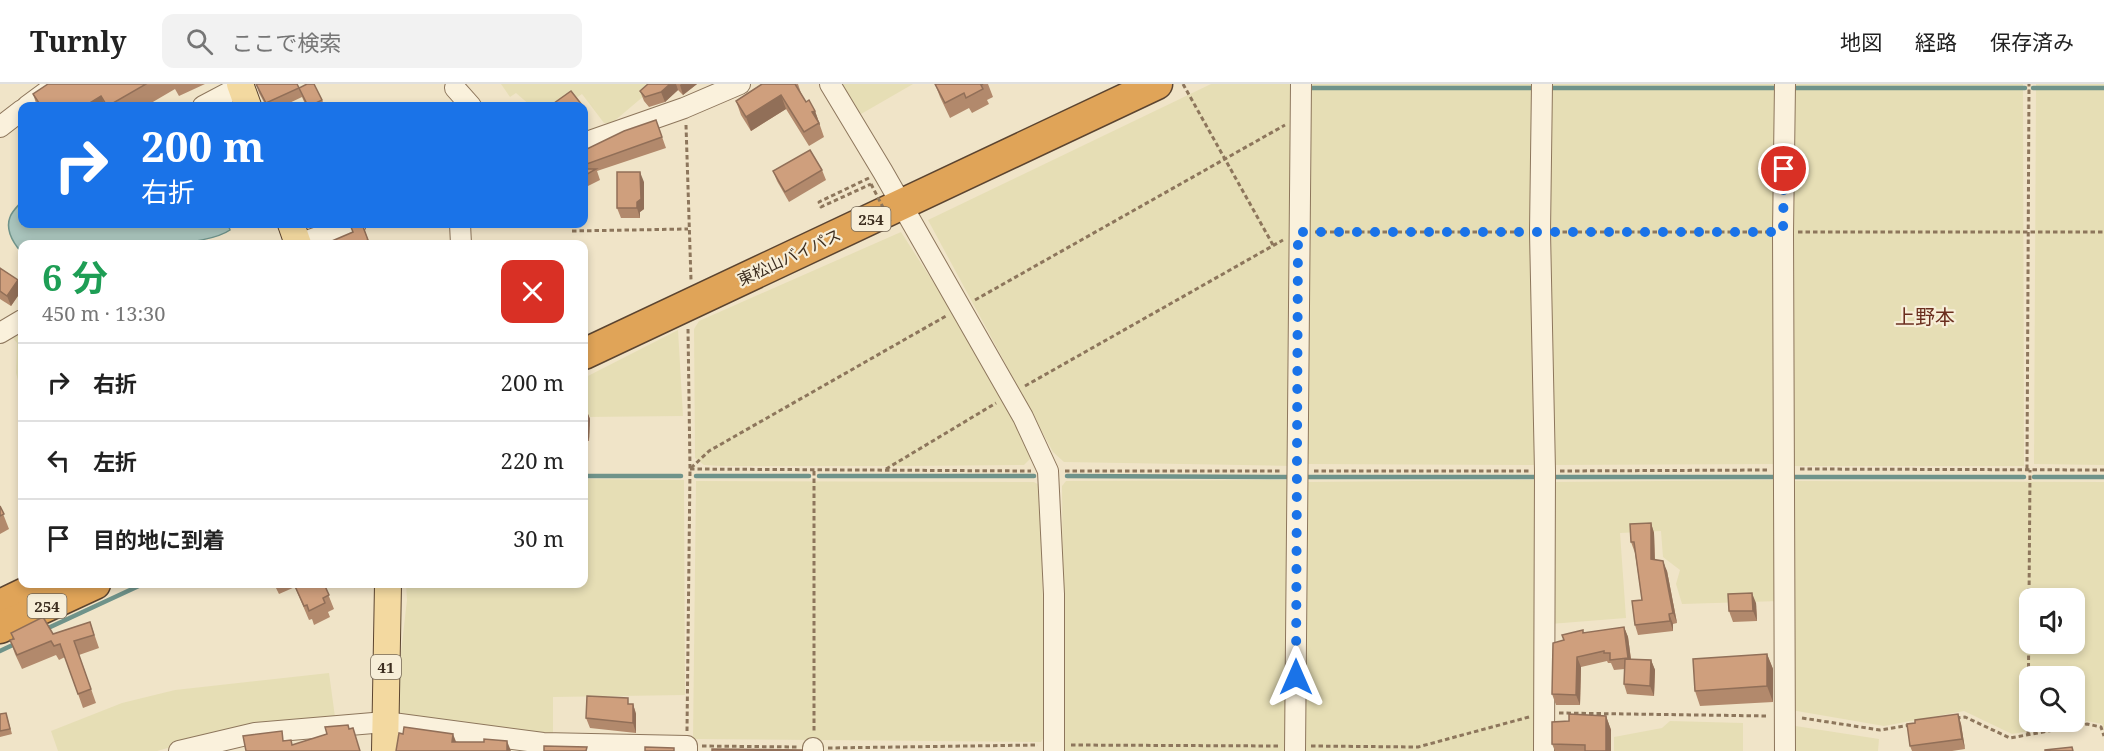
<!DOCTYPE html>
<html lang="ja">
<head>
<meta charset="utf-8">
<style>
  body { margin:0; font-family:"Noto Serif","Noto Sans JP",serif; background:#f2f2f2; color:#222; height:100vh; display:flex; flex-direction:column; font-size:22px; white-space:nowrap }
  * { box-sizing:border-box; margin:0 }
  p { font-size:20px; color:#767676 }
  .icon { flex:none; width:33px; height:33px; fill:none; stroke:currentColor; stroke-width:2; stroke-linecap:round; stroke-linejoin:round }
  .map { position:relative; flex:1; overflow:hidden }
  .details { position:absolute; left:18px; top:156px; width:570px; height:348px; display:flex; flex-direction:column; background:#fff; border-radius:12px; box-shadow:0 3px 9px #0003 }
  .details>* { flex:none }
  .banner { position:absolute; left:18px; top:18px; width:570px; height:126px; border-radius:12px; box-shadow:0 3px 9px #0003; background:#1a73e8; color:#fff; overflow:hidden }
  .buttons { position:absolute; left:2019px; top:504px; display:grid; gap:12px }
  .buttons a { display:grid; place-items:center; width:66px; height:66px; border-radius:12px; background:#fff; box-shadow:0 3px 9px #0003; font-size:30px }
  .pin { position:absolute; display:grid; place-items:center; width:51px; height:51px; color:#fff; margin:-26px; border:3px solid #fff; border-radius:50%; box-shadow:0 2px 6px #0007 }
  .me { position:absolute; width:66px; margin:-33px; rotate:0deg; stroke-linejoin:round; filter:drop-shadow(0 0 4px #0008) }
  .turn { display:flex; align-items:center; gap:21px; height:126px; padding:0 24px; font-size:27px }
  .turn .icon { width:78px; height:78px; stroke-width:2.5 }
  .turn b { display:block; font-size:42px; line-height:51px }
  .round { display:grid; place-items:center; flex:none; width:63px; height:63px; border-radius:12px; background:#f2f2f2 }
  .head { display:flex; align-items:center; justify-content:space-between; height:102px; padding:0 24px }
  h1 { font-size:36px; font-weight:700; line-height:45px; color:#1e9e55 }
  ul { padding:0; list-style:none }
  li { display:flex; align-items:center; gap:18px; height:78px; padding:0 24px; border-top:2px solid #e0e0e0 }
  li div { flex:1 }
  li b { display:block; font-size:22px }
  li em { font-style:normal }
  header { display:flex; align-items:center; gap:36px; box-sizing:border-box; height:84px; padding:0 30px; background:#fff; border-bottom:2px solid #e0e0e0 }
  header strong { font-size:28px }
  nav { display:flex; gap:33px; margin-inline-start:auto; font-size:21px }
  .search { width:420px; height:54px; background:#f2f2f2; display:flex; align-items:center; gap:15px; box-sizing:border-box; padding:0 21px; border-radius:12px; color:#767676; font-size:22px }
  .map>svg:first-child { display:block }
  .farmland { fill:#e6deb5; fill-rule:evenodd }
  .water { fill:#a9c4bc; stroke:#6f938a; stroke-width:1.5 }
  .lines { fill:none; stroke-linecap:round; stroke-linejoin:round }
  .stream { stroke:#6f938a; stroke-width:4.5 }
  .minor-casing { stroke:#8d765c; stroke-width:22 }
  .major-casing { stroke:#5b4430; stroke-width:28 }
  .highway-casing { stroke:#5b4430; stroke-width:33 }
  .path { stroke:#8d765c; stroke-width:3; stroke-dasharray:4.5 3; stroke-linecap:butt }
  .minor { stroke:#faf1dc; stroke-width:20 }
  .major { stroke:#f3d9a0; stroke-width:26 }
  .highway { stroke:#e0a458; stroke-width:30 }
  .path-bridge { stroke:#8d765c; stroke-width:3; stroke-dasharray:4.5 3; stroke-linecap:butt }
  .wall { fill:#b2896c }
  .shaded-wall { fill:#916f58 }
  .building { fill:#cf9f7d; stroke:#916f58; stroke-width:1.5 }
  .route { stroke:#1a73e8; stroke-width:10; stroke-dasharray:0 18 }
  .labels { text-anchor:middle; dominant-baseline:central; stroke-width:4.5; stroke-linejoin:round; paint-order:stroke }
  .shield { fill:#f7eed8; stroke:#756857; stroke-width:1.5 }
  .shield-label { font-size:15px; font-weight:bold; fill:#3d2e20 }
  .street-label { font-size:16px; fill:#3d2e20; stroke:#f7eed8 }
  .quarter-label { font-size:20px; fill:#6b2e1e; stroke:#f7eed8 }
</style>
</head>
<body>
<header>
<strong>Turnly</strong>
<div class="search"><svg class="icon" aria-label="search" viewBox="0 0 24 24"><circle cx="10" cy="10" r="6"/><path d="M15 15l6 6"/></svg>ここで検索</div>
<nav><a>地図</a><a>経路</a><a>保存済み</a></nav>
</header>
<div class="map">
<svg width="2104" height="667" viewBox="0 0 2104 667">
  <rect width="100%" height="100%" fill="#f0e4c8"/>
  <g class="farmland">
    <polygon points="501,0 658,0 612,39 604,39 582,10 564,22 531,22 516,9 510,13"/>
    <polygon points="842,0 913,0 861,30"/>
    <polygon points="1211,0 1293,0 1294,382 1064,378 1053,368 928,136"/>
    <polygon points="1311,0 1538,0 1536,381 1307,380"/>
    <polygon points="1552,0 1777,0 1779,380 1548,381"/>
    <polygon points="1793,0 2023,0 2024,382 1793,382"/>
    <polygon points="2036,0 2104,0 2104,381 2034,380"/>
    <polygon points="901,148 964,246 1034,371 1024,381 903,382 721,382 704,381 695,374 694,245 699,237"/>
    <polygon points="678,246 683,332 584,333 584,294"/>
    <polygon points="22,249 22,312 16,289 17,259 13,254"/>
    <polygon points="584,395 684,396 685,611 553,613 553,653 394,630 407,516 406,500 584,500"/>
    <polygon points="1295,396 1291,667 1064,667 1062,402 1066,397"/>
    <polygon points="1538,396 1539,667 1305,667 1305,398"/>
    <polygon points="1783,396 1784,517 1682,520 1676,500 1680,486 1663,473 1661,447 1620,449 1626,534 1550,540 1549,398"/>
    <polygon points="696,397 1034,398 1041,402 1045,651 1041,658 693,655"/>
    <path d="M1791,397L2104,398V645L2102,640L2087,637L2012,650L1964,627L1884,642L1791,626L1795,493ZM2030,514H2074V560H2030ZM2030,592H2074V638H2030Z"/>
    <polygon points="329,589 335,633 206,653 157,667 58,667 51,647 122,619 175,606"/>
    <polygon points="1670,637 1743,639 1743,667 1614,667 1614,653 1662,644"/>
    <polygon points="1789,641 1879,655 1878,667 1789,667"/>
  </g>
  <path class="water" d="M22,117V140H228L230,146C197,169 68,160 22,160V169C14,160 5,146 10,133C12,127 19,121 22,117Z"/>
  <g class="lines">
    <g class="stream">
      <polyline points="1305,4 1537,4"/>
      <polyline points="1547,4 1781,4"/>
      <polyline points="1791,4 2025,4"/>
      <polyline points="2033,4 2104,4"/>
      <polyline points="584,392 681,392"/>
      <polyline points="696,392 809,392"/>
      <polyline points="819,392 1034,392"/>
      <polyline points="1067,392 1290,393"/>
      <polyline points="1306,393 1541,393"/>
      <polyline points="1549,393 1780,393"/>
      <polyline points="1791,393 2024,393"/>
      <polyline points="2034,393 2104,393"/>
      <polyline points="46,545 143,500"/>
      <polyline points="0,567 17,559"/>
    </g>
    <g class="minor-casing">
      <g id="minor">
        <polyline points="830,0 883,88 1023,333 1048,387 1054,510 1054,667"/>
        <polyline points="1542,0 1540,148 1545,387 1544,667"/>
        <polyline points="1785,0 1783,148 1785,667"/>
        <polyline points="455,4 471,22"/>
        <polyline points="27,22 57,0"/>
        <polyline points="203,22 241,2"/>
        <polyline points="0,43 22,26"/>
        <polyline points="584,59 684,24 740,0"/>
        <polyline points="460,140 461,160"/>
        <polyline points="298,160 356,140"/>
        <polyline points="0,249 22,236"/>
        <polyline points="179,667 255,649 385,638 543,659 687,662 687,667"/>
        <polyline points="813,667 813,664"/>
        <polyline points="1295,667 1301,0"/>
      </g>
    </g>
    <g class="major-casing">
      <g id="major">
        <polyline points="240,0 248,22"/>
        <polyline points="291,140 298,160"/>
        <polyline points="385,667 388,500"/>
      </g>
    </g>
    <g class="highway-casing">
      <g id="highway">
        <polyline points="584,270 1157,0"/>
        <polyline points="0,521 44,500"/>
        <polyline points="0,544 95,500"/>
      </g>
    </g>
    <g class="path">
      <polyline points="1183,0 1273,161"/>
      <polyline points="686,41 691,196"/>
      <polyline points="869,94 819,118 821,123 871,100"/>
      <polyline points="572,147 688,145"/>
      <polyline points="1315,148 1524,148"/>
      <polyline points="1555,148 1767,148"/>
      <polyline points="1798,148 2104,148"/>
      <polyline points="975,216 1285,41"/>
      <polyline points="1025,302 1283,156"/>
      <polyline points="691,384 709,367 946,232"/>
      <polyline points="690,385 1031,387"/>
      <polyline points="886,385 996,319"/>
      <polyline points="1800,385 2104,386"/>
      <polyline points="2027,385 2029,0"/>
      <polyline points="814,387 814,647"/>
      <polyline points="1065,387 1280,387"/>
      <polyline points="1314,387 1529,387"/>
      <polyline points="1560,387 1769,386"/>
      <polyline points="1559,629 1768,632"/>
      <polyline points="1802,634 1880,646 1911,641"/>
      <polyline points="1956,634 1965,633 2010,654 2087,640 2101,643 2104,652"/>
      <polyline points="687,647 690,385 688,245"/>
      <polyline points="2028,651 2030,386"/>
      <polyline points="1071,661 1278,662"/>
      <polyline points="702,662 798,663"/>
      <polyline points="1311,662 1418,663 1529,633"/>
      <polyline points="828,664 1038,661"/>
    </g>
    <use href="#minor" class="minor"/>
    <use href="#major" class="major"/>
    <use href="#highway" class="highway"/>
    <polyline class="path-bridge" points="871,100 891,139"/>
  </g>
  <g class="wall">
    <polygon points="48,0 205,0 179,12 175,5 146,22 37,22 33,10"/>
    <polygon points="256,0 299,4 322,16 325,22 306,22 302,13 283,22 266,22 259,9"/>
    <polygon points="648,0 697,0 683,11 678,6 665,18 649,23 644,17 640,7"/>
    <polygon points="762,0 798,0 801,9 806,18 815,27 824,53 809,62 786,25 751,47 741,31 736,17"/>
    <polygon points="935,0 988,0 993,13 987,16 989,20 972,29 969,24 950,34 940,13"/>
    <polygon points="656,36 666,64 597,87 600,96 584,104 584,61 587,65"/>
    <polygon points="822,86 826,96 789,118 777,97 773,87"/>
    <polygon points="644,98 644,125 640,128 640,134 621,134 617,124"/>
    <polygon points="362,140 370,160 333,160 353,148"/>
    <polygon points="0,184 18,196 22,206 11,222 0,215"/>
    <polygon points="584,320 590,335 589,357 584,357"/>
    <polygon points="0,422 9,445 0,450"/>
    <polygon points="1651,439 1654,449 1655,475 1667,487 1677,539 1673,540 1673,547 1638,551 1635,541 1642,516 1635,469 1631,458"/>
    <polygon points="274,500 324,500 334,525 328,528 330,533 314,541 312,535 309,536 295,503 279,510"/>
    <polygon points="1756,519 1757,537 1733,538 1729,527"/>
    <polygon points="90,538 99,564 79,571 96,619 83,624 65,573 59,576 56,571 22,585 15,570 10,556 13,555 11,549 53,550"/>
    <polygon points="1624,543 1628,553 1631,575 1651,576 1655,586 1654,612 1627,610 1624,600 1625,585 1614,586 1611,579 1608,579 1607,577 1581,583 1580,621 1556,621 1552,610 1564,556 1584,549"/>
    <polygon points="1767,570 1773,585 1773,618 1700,622 1695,607"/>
    <polygon points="631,620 633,620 636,630 636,649 590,644 586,634"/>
    <polygon points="6,629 12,650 0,653 0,630"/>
    <polygon points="1958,630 1961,640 1965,665 1952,667 1912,667 1910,662 1915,639"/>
    <polygon points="1606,632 1611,646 1611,667 1555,667 1552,660 1569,637"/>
  </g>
  <g class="shaded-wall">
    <polygon points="670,0 676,0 678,6 665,18 661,8"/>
    <polygon points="681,0 697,0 683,11 680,1"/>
    <polygon points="781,11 786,25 751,47 746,33"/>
    <polygon points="101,12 105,22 85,22"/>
    <polygon points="815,27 820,41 819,41 812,28"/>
    <polygon points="640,88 644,98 644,125 640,128 640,134 637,124 637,118"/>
    <polygon points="18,196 22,206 11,222 7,212"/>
    <polygon points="584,320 590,335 589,357 584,341"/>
    <polygon points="1651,439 1654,449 1655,485 1651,475"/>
    <polygon points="1663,477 1667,487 1677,539 1673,529"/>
    <polygon points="1752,509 1756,519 1757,537 1753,527"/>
    <polygon points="1669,530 1673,540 1673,547 1670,537"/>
    <polygon points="1624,543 1628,553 1632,584 1628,574"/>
    <polygon points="1767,570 1773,585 1773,618 1767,602"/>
    <polygon points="1577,573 1581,583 1580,621 1576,611"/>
    <polygon points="1651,576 1655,586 1654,612 1650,602"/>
    <polygon points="633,620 636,630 636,649 633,639"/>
    <polygon points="1958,630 1961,640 1965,665 1962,655"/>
    <polygon points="1606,632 1611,646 1611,667 1606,667"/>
    <polygon points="453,650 457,660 452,658"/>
    <polygon points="507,657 511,667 507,667"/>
  </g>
  <g class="building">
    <polygon points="48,0 146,0 108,22 107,22 101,12 85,22 41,22 33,10"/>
    <polygon points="256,0 297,0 299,4 266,19"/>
    <polygon points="307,0 314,0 322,16 310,22 308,22 299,4"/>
    <polygon points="648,0 670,0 661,8 645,13 640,7"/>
    <polygon points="762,0 795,0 806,18 809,16 815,27 812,28 819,39 804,48 781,11 746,33 736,17"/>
    <polygon points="935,0 983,0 981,1 983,5 966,14 964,9 945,19"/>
    <polygon points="571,7 582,21 580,22 550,22"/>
    <polygon points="656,36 662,53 584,81 584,61 585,61 587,65 624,47"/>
    <polygon points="810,66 822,86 785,108 773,87"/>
    <polygon points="584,85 596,85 584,92"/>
    <polygon points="617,88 640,88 641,115 637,118 637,124 617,124"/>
    <polygon points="360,140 362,140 368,156 363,158 364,160 333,160 332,157 353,148 351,143"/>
    <polygon points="0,184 18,196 7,212 0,207"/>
    <polygon points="0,422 4,430 0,432"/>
    <polygon points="1651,439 1651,475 1663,477 1673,529 1669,530 1670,537 1635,541 1632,517 1642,516 1634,458 1631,458 1630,440"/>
    <polygon points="294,500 324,500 329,511 323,514 325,519 309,527 307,521 304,522"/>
    <polygon points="1752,509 1753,527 1729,527 1728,510"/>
    <polygon points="43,533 53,550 90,538 94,551 74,557 91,605 78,610 60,560 54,562 51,557 17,571 10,556 14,555 11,549"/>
    <polygon points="1624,543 1628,574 1610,576 1610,569 1604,569 1604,567 1577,573 1576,611 1552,610 1553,559 1564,556 1562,551 1583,546 1583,549"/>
    <polygon points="1767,570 1767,602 1695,607 1693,575"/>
    <polygon points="1625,575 1651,576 1650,602 1624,600"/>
    <polygon points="587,612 628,614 628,620 633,620 633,639 586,634"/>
    <polygon points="6,629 10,645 0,647 0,630"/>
    <polygon points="1569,630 1606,632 1606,667 1585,667 1585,661 1552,660 1552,638 1569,637"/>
    <polygon points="1958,630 1962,655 1910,662 1907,640 1915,639 1915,636"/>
    <polygon points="348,641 349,645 353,644 360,667 246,667 243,652 282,647 283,657 291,656 292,661 327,650 325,643"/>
    <polygon points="404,643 453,650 452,658 484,658 484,655 507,657 507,667 396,667 399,649 403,650"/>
    <polygon points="544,662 587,663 586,667 544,667"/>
    <polygon points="645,663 674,664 674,667 645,667"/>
    <polygon points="2072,663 2073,667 2045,667 2045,666"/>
    <polygon points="712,665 802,666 802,667 712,667"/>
  </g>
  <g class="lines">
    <polyline class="route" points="1296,593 1298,148 1783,148 1784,85"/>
  </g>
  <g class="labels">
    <g class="shield">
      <rect x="851.5" y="123" width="39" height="24" rx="4.5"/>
      <rect x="27.5" y="510" width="39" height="24" rx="4.5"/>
      <rect x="371" y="571" width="30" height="24" rx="4.5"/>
    </g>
    <g class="shield-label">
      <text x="871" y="135">254</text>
      <text x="47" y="522">254</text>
      <text x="386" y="583">41</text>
    </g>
    <g class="street-label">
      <text transform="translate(789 173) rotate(-25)">東松山バイパス</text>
    </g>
    <g class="quarter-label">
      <text x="1925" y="232">上野本</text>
    </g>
  </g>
</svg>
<div class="buttons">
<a><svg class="icon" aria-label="sound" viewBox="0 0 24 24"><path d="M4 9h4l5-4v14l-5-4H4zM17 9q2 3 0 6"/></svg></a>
<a><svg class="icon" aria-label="search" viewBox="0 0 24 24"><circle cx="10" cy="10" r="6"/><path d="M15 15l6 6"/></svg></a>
</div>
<div class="pin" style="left:1784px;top:85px;background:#d93025"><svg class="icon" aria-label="arrive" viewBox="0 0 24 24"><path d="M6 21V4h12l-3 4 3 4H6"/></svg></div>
<svg class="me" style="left:1296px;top:593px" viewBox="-20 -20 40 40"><path d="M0-17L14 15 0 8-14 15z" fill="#1a73e8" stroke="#fff" stroke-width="4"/></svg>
<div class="banner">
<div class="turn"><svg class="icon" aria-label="right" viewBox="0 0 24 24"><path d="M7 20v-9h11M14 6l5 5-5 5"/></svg><div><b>200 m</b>右折</div></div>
</div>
<section class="details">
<div class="head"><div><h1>6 分</h1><p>450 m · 13:30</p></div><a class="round" style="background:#d93025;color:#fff"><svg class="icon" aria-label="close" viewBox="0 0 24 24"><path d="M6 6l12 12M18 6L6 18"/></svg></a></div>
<ul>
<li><svg class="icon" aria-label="right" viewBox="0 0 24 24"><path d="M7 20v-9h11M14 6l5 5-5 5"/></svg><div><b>右折</b></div><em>200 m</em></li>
<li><svg class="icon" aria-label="left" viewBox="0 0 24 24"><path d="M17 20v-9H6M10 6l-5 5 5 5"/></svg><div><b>左折</b></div><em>220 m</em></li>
<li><svg class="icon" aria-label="arrive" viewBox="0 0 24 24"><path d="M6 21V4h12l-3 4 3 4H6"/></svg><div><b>目的地に到着</b></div><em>30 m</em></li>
</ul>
</section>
</div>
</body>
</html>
